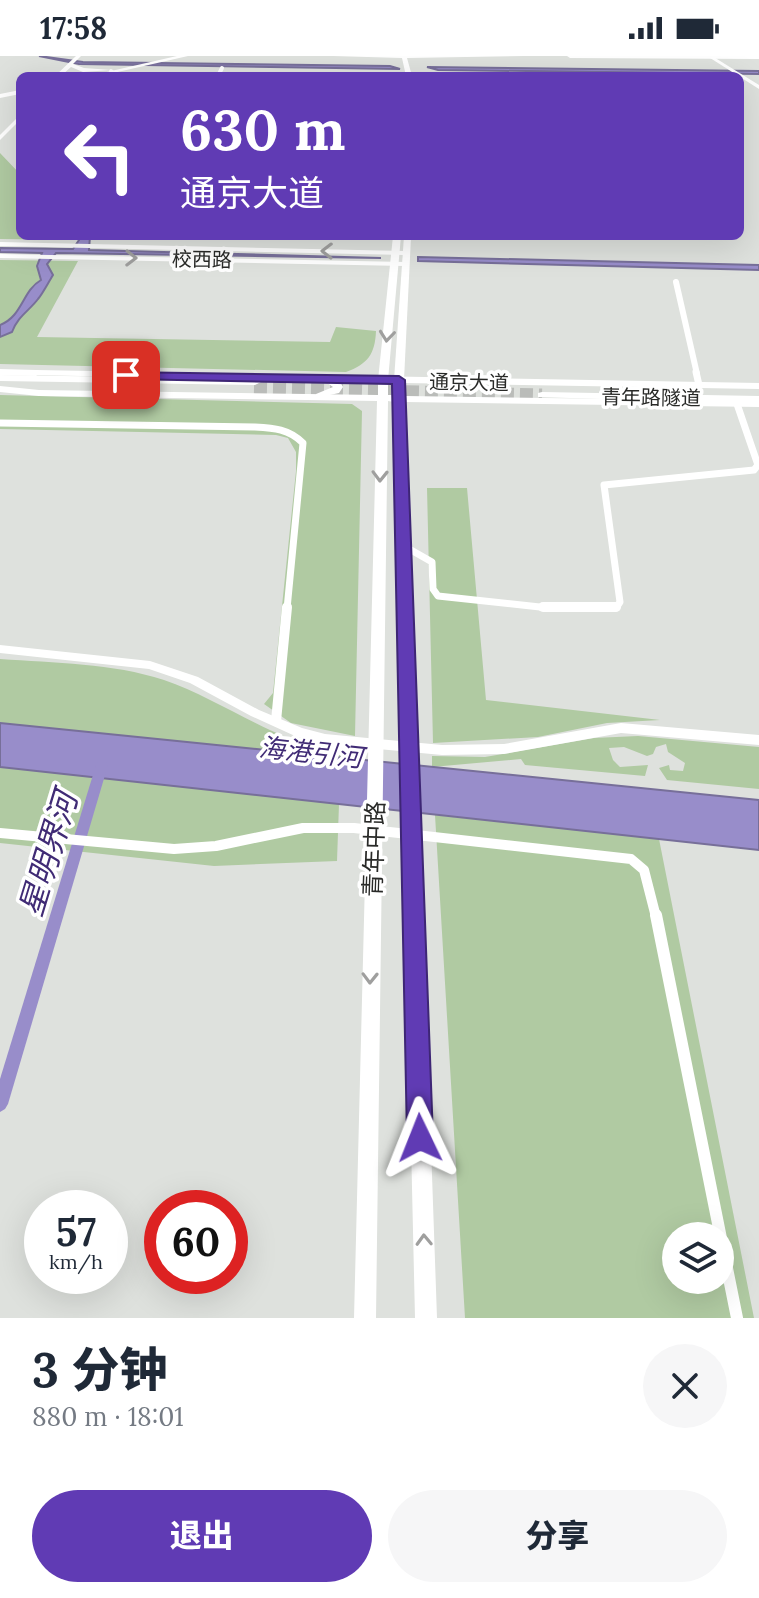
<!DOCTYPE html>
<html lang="zh">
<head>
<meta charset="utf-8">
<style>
  body { margin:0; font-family:Lora,"Noto Sans SC",serif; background:#f6f6f7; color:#1f2937; height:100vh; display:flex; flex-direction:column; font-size:30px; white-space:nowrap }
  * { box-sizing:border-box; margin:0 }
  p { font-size:26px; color:#747a83 }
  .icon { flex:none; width:44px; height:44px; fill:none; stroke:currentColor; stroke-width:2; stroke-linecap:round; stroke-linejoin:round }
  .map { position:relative; height:1262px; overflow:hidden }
  .sheet { display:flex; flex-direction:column; background:#fff; flex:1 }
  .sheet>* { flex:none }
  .banner { position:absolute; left:16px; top:16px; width:728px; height:168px; border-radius:12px; box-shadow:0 8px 32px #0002; background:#603bb4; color:#fff; overflow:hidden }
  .fabs { position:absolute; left:662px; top:1166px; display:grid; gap:16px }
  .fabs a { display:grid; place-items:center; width:72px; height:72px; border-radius:50%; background:#fff; box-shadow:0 8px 32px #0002; font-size:40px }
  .speed { position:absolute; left:24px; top:1134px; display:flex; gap:16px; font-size:40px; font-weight:700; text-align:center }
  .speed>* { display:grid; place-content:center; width:104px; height:104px; border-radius:50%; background:#fff; box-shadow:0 8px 32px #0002; line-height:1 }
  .speed small { font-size:20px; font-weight:400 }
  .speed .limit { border:12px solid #d22; background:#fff; color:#111 }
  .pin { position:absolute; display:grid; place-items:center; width:68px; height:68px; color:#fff; margin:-34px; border-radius:16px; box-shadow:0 4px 12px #0006 }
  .me { position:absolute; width:88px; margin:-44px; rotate:358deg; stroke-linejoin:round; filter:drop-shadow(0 0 6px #0008) }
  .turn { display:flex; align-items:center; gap:28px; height:168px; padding:0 32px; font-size:36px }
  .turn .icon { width:104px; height:104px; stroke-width:2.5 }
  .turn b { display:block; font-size:56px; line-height:68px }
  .round { display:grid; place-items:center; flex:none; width:84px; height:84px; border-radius:42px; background:#f6f6f7 }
  .summary { display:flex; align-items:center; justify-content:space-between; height:136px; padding:0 32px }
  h1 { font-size:48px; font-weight:800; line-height:60px }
  .cta { display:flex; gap:16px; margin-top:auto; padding:16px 32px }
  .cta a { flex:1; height:92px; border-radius:48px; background:#603bb4; color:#fff; font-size:32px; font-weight:800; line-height:92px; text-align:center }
  .cta a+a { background:#f6f6f7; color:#1f2937 }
  .status { display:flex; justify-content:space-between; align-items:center; height:56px; padding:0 40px; background:#fff; direction:ltr }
  .status svg { height:22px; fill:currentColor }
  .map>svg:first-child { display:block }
  .green { fill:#b0caa2; fill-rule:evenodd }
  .water { fill:#988dca; stroke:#776f99; stroke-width:2 }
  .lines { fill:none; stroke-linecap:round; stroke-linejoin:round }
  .canal { fill:#988dca; fill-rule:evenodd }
  .trunk-tunnel { stroke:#babcb9; stroke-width:13; stroke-dasharray:13 6; stroke-linecap:butt }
  .minor-far4 { stroke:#fff; stroke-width:4 }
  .minor-far3 { stroke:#fff; stroke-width:6 }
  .minor-far2 { stroke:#fff; stroke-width:7 }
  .minor-far1 { stroke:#fff; stroke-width:10 }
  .minor { stroke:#fff; stroke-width:12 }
  .tertiary { fill:#fff; fill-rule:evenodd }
  .secondary { fill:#fff; fill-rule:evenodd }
  .primary { fill:#fff; fill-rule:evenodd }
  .trunk { fill:#fff; fill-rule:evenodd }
  .oneway { stroke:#9f9f9e }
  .route { fill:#603bb4; stroke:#3e2675; stroke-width:2 }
  .labels { text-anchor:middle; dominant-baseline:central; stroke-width:7; stroke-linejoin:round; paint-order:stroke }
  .far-street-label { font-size:20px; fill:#292a28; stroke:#fff }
  .street-label { font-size:24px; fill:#292a28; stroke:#fff }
  .water-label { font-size:26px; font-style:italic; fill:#402b75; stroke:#fff }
  .near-water-label { font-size:32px; font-style:italic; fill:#402b75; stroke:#fff }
</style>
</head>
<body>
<div class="status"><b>17:58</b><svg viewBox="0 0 49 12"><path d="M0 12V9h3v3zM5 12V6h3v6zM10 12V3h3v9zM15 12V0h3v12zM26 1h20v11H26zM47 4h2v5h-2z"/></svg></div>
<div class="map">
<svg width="759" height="1262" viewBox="0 0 759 1262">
  <rect width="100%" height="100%" fill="#dee1dd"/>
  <g class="green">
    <polygon points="0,97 20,118 20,180 77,180 79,184 0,183"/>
    <path d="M0,204L78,205L37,281L330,286L336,271L376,275C375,298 368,308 346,316L0,308Z"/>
    <polygon points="0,339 352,348 362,355 355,680 291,667 264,648 273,637 296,415 296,396 288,382 276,379 0,373"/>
    <polygon points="427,432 467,432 486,644 660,664 607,667 538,681 433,687"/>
    <path d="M0,603C55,607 112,607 164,624C217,642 269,681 322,693C334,695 347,695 359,696V703L0,667Z"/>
    <polygon points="638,680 759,691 759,733 667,724 659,712 669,709 670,714 683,715 685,707 668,696 666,688 656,691 653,698 647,700 624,691 609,692 613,704 620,711 648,709 645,720 525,709 521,703 432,711 432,700 485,701 594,682"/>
    <polygon points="0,711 339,748 337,805 214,810 0,787"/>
    <path d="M435,759L659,783L754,1262H465ZM676,1180H720V1224H676Z"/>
  </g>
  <g class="water">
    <polygon points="39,0 83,6 390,10 400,13 79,8"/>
    <polygon points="427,11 759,15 759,18 438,14"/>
    <path d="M77,180H90L89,194L381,202L56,197L47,208L53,219C48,227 43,237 38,243C29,255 18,260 12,276L0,281V269C23,260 22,235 41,224L37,210L42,197L0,196V192L73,193L79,184Z"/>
    <polygon points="418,201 759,209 759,214 418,205"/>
    <polygon points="0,667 759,744 759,794 0,711"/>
  </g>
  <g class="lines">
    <polygon class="canal" points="102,704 106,706 108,709 8,1048 5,1053 0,1056 0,1023 96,709 98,706"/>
    <polyline class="trunk-tunnel" points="254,332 542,339"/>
    <g class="minor-far4">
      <polyline points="111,15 117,20"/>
      <polyline points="218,20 222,12"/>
    </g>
    <polyline class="minor-far3" points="676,226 697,318"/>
    <g class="minor-far2">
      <polyline points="696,316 699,329"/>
      <path d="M0,367L255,371C274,372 289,373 303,387L287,553"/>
      <polyline points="404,490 432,506 433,533 438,540 549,552 616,552 620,546 604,429 754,414 758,409 737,348"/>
    </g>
    <g class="minor-far1">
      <polyline points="543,551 616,551"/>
      <polyline points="276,665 287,551"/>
      <polyline points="0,777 174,793 216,790 303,772 354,772 631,803 644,814 656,861"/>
    </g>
    <polyline class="minor" points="656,859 737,1262"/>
    <g class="tertiary">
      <polygon points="76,0 81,0 73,8 84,12 112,14 83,16 71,11 61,20 55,20"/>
      <polygon points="707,0 712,0 759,29 759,33"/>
      <polygon points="20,59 20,64 0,84 0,79"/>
      <polygon points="0,186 405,195 409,197 405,199 0,190"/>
      <polygon points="0,198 405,206 409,208 405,210 0,202"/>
      <polygon points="0,313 36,314 40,317 36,320 0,319"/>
      <polygon points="0,589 150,605 198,621 259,654 302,672 325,678 442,689 504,688 621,667 759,679 759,689 621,677 504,698 442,699 325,688 295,680 251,660 190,627 149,613 0,597"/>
    </g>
    <g class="secondary">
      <polygon points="177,0 188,0 100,20 89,20"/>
      <polygon points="333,0 524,0 407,2 412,20 406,20 402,2"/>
      <polygon points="567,0 759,0 759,3 570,2"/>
      <polygon points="20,34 20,38 0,42 0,38"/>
      <polygon points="393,180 401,180 388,324 383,327 378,324"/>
      <polygon points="404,180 411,181 404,324 399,327 394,324"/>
      <polygon points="328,321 339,324 343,331 339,337 316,342 316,338 333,331 323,324"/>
    </g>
    <path class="primary" d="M36,314L759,327V333L404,327L405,340L759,345V351L405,346L437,1262H415L394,346L388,345L376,1262H354L377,345L39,340L34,337L39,334L378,339V326L32,319V315ZM388,326H394V339H388Z"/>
    <g class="trunk">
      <polygon points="0,319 255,323 261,326 255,329 0,325"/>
      <polygon points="0,330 39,334 45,337 39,340 0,336"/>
      <polygon points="542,336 759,340 759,348 538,341 538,337"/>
    </g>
  </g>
  <defs><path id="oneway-chevron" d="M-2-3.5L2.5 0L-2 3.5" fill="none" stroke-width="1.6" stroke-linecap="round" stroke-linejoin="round" transform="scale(2)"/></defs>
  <g class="oneway">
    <use href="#oneway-chevron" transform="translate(327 195) rotate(-179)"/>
    <use href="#oneway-chevron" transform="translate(131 202) rotate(1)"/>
    <use href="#oneway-chevron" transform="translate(387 280) rotate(96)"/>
    <use href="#oneway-chevron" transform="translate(380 420) rotate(91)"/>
    <use href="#oneway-chevron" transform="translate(370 922) rotate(91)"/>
    <use href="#oneway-chevron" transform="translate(424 1184) rotate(-92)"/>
  </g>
  <polygon class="route" points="121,316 399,320 405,324 433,1082 430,1091 420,1095 411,1091 407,1082 392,328 126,323 119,319"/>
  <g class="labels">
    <g class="far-street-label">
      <text transform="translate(202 203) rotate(1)">校西路</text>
      <text transform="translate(469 326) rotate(1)">通京大道</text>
      <text transform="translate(651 341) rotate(1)">青年路隧道</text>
    </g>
    <g class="street-label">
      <text transform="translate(374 793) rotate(-88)">青年中路</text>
    </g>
    <g class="water-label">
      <text transform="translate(311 696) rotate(6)">海港引河</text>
    </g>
    <g class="near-water-label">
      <text transform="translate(48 798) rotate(-73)">星明界河</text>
    </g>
  </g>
</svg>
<div class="fabs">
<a><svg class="icon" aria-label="layers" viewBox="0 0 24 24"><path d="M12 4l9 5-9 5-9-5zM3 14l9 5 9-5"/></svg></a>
</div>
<div class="speed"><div>57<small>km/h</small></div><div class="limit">60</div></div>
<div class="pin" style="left:126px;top:319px;background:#d93025"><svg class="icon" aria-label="arrive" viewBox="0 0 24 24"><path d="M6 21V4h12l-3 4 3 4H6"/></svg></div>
<svg class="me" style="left:420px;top:1082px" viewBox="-20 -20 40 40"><path d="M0-17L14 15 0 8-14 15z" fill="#603bb4" stroke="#fff" stroke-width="4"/></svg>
<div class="banner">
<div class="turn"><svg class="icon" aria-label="left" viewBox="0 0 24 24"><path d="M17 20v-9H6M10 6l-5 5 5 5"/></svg><div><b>630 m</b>通京大道</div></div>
</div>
</div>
<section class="sheet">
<div class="summary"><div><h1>3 分钟</h1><p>880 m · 18:01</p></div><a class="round"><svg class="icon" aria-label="close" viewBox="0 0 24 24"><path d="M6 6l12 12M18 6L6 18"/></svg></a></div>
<div class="cta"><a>退出</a><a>分享</a></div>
</section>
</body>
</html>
